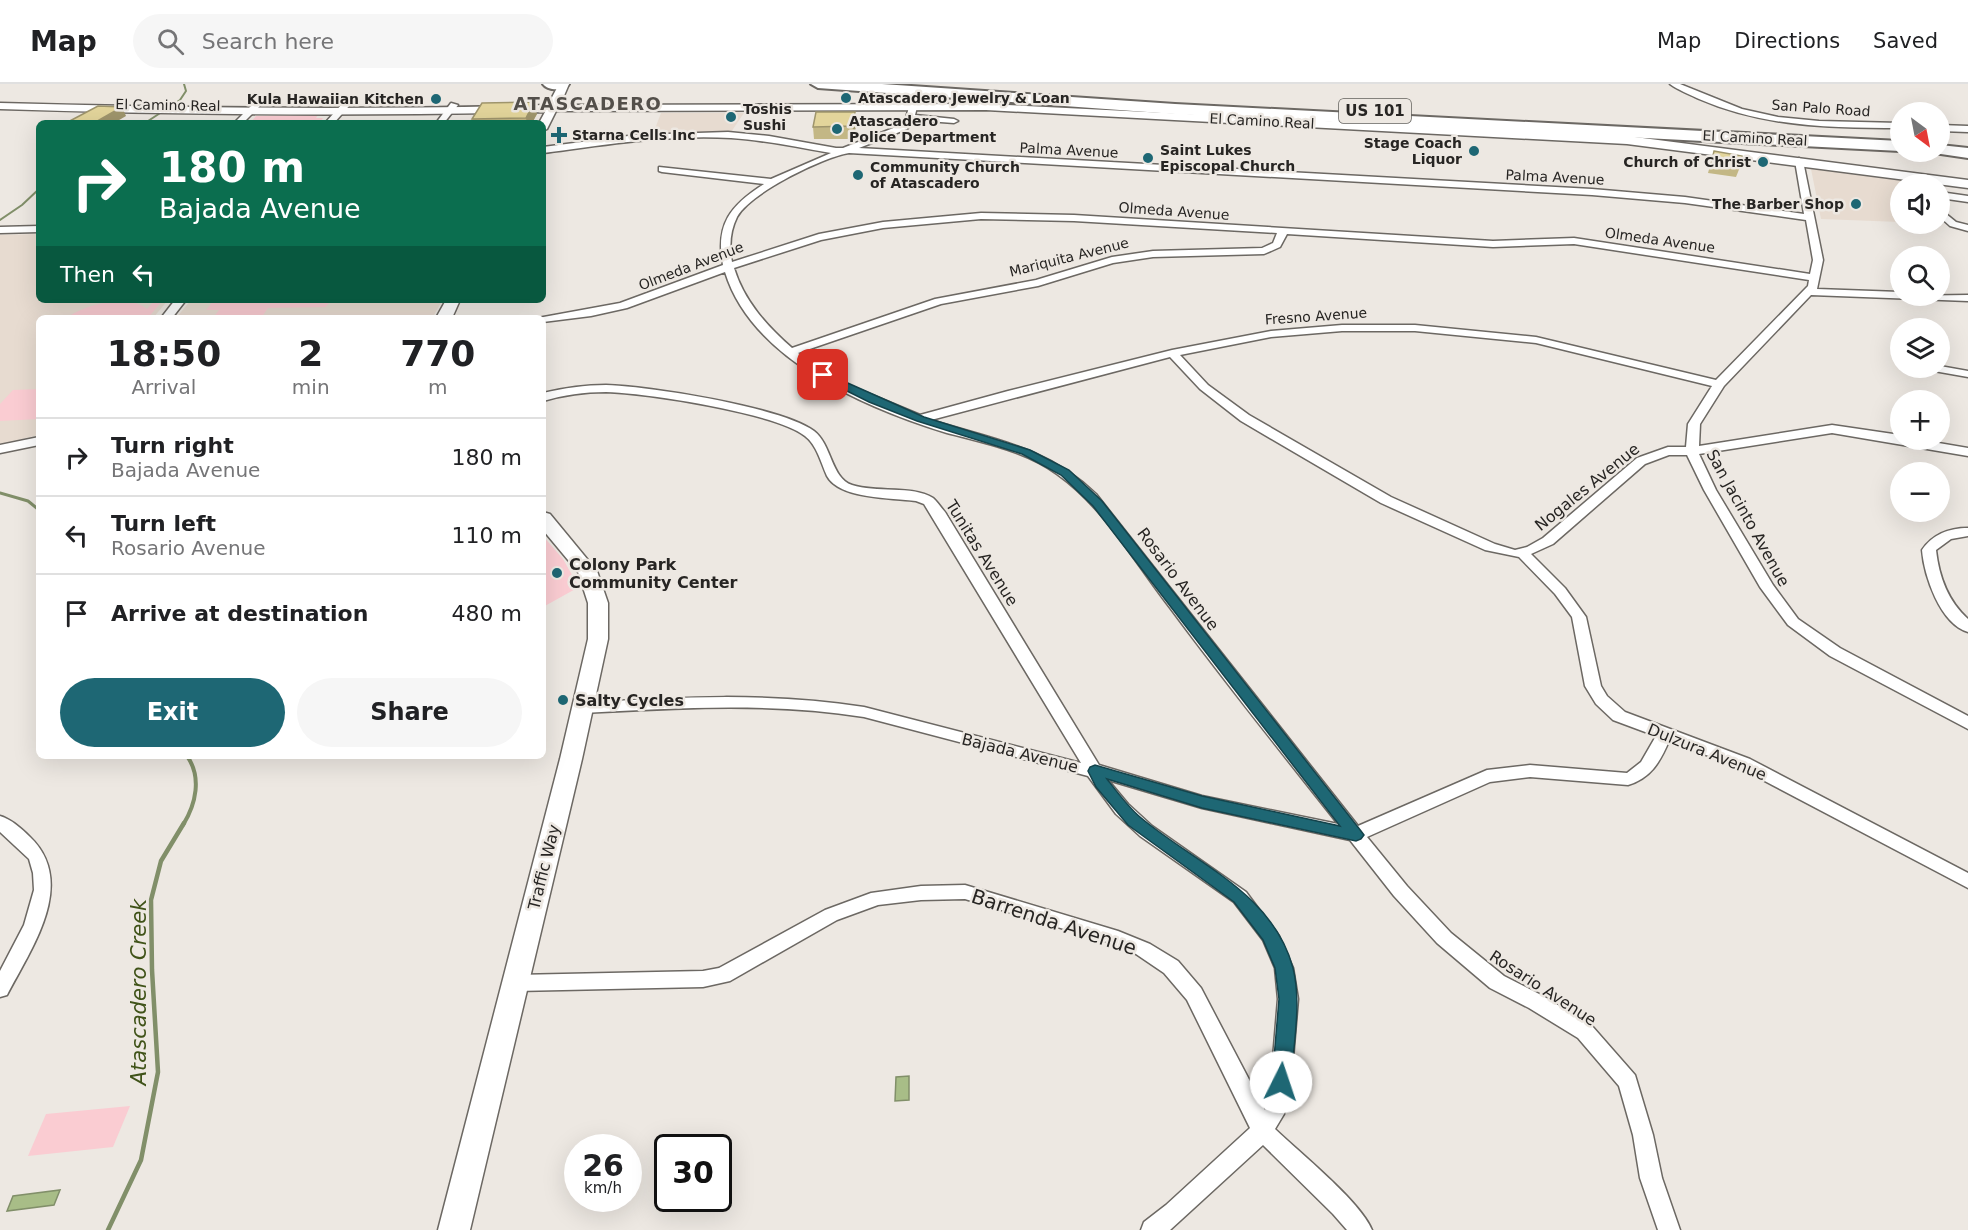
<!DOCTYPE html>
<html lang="en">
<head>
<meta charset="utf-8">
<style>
  body { margin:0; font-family:"DejaVu Sans",sans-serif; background:#f6f6f6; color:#202124; height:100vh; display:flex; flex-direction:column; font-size:22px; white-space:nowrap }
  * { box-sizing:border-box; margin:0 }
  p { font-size:20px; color:#757577 }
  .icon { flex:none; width:33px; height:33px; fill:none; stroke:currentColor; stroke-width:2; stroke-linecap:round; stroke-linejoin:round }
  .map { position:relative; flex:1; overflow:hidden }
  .sheet { position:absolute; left:36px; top:231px; width:510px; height:444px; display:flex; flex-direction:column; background:#fff; border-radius:9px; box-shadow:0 6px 24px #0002 }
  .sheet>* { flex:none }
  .top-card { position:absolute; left:36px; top:36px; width:510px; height:183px; border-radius:9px; box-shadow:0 6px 24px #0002; background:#0b6e4f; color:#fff; overflow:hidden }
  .needle { width:39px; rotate:148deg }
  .controls { position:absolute; left:1890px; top:18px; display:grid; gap:12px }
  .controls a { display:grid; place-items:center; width:60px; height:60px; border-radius:50%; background:#fff; box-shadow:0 6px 24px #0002; font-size:30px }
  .speed { position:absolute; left:564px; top:1050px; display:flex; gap:12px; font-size:30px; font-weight:700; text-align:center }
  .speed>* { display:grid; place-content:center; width:78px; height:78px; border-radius:50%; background:#fff; box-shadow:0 6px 24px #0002; line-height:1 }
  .speed small { font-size:15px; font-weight:400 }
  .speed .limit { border:3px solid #111; border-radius:9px; background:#fff; color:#111 }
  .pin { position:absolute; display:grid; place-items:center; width:51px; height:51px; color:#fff; margin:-26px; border-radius:12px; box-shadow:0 3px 9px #0006 }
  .me { position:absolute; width:66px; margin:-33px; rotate:4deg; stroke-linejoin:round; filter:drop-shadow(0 0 4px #0008) }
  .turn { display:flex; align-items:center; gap:21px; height:126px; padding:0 24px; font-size:27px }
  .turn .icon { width:78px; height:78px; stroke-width:2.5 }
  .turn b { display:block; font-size:42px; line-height:51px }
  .then { display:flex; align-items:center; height:57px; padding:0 24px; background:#0003; gap:12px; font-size:22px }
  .eta { display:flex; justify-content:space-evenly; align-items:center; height:102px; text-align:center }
  .eta b { font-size:36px; font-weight:700; line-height:42px }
  .cta { display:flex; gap:12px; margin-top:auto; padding:12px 24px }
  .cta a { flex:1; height:69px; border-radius:36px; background:#1e6774; color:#fff; font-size:24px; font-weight:700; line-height:69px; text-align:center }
  .cta a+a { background:#f6f6f6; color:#202124 }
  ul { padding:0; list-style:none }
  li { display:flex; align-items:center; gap:18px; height:78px; padding:0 24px; border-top:2px solid #e0e0e0 }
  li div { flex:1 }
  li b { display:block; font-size:22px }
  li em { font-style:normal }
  header { display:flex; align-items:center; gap:36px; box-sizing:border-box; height:84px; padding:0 30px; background:#fff; border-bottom:2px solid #e0e0e0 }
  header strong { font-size:28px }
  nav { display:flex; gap:33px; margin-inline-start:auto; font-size:21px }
  .search { width:420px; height:54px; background:#f6f6f6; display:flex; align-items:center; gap:15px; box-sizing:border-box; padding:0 21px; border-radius:33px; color:#757577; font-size:22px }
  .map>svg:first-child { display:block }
  .built { fill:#e7dbd0 }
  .green { fill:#faccd2 }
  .water { fill:#a8bd87; stroke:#818f69; stroke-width:1.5 }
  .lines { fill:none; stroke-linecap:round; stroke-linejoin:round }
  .stream-far3 { stroke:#818f69; stroke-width:2 }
  .stream-far2 { stroke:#818f69; stroke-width:3 }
  .stream-far1 { stroke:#818f69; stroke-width:4 }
  .stream { stroke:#818f69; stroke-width:4.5 }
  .street-casing { stroke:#6c6863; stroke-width:3 }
  .secondary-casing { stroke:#6c6863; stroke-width:3 }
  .highway-casing { stroke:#6c6863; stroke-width:4 }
  .street { fill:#fff; fill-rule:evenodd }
  .secondary { fill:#fff; fill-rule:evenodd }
  .highway { fill:#fff; fill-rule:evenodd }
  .wall { fill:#c3b785 }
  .shaded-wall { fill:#9f956c }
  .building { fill:#e3d59b; stroke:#9f956c; stroke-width:1.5 }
  .route { fill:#1e6774; stroke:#14434b; stroke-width:1.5 }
  .poi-dot { fill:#1e6774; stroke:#ede8e2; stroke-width:2 }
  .labels { text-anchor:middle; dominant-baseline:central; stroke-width:5; stroke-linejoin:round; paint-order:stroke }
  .far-poi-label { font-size:14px; font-weight:bold; fill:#272523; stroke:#ede8e2; text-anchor:start }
  .far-street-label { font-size:14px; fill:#272523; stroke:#ede8e2 }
  .shield { fill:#ede8e2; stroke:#62605c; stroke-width:1.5 }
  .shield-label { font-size:15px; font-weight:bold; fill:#272523 }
  .street-label { font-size:16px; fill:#272523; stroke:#ede8e2 }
  .poi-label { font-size:16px; font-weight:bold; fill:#272523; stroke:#ede8e2; text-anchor:start }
  .far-district-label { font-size:18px; font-weight:bold; letter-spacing:1.5px; fill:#534f4a; stroke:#ede8e2 }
  .near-street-label { font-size:20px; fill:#272523; stroke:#ede8e2 }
  .near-water-label { font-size:21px; font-style:italic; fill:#405319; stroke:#ede8e2 }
</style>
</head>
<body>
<header>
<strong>Map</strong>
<div class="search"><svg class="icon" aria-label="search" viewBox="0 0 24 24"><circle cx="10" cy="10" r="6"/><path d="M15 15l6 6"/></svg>Search here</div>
<nav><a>Map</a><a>Directions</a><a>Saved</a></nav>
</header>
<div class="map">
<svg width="1968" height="1146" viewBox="0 0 1968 1146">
  <rect width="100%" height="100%" fill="#ede8e2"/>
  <g class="built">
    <polygon points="661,29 744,29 731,48 653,50"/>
    <polygon points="1811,85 1913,98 1913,100 1900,100 1900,138 1821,135"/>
    <polygon points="39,150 39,216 168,216 153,234 39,234 39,351 0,360 0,151"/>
    <polygon points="191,216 439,216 442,217 434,231 427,234 176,234"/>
  </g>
  <g class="green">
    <polygon points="318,31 316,34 323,34 319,39 250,39 256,32"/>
    <path d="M155,216H163L148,234H66C85,221 127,208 147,225Z"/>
    <polygon points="214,216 331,216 326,223 268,224 261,234 213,234 219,226 206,226"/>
    <polygon points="39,305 39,335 0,337 0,320 13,306"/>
    <polygon points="543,452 563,475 579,503 543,523"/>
    <polygon points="130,1022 113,1063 28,1072 46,1030"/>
  </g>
  <g class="water">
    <polygon points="909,992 909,1016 895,1017 896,993"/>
    <polygon points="60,1106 54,1121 7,1127 13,1112"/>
  </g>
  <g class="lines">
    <g class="stream-far3">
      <polyline points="145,39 180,16 186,7 184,0"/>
      <polyline points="0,136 22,121 39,105"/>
    </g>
    <polyline class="stream-far2" points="0,409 28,417 39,426"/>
    <path class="stream-far1" d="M183,741C196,720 202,693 187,672"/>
    <polyline class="stream" points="108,1146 141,1076 158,988 152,886 151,816 161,777 184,739"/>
    <g class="street-casing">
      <g id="street">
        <path d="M1670,0H1680L1742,25L1778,33L1819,37L1900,39V44C1832,44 1763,43 1699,15C1689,10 1678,6 1670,0Z"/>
        <polygon points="451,19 458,21 444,39 436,39"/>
        <polygon points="253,20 260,22 243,39 234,39"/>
        <polygon points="342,20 349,22 334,39 325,39"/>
        <path d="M913,21L917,23L915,31L954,35L958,37L954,39L914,36L907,45L859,64L1592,105L1685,113L1804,130L1795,77L1799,74L1803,77L1823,176L1817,205L1900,208V212L1968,211V217L1811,211L1724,302L1700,340L1699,362L1832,341L1900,351V356H1921L1968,364V372L1832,349L1699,370L1716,406L1773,501L1798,535L1840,564L1968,632V645L1830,572L1788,541L1760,503L1704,406L1687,371H1669L1645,380L1553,460L1531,470L1565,504L1586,533L1601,602L1607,612L1625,628L1750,675L1968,789V804L1738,683L1669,657C1660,678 1651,694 1628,701L1530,693L1490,698L1367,753L1407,802L1451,849L1504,892L1543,912L1592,942L1635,991L1653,1051L1662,1094L1680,1146H1658L1640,1094L1633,1051L1619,1002L1578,954L1529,924L1490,904L1437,859L1394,812L1350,756L1202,724L1108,696L1128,720L1152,742L1246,808L1279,852L1293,884L1298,915L1291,998L1284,1030L1275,1045C1300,1069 1360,1117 1372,1146H1347L1333,1130L1263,1061L1170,1146H1141L1144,1138L1166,1121L1250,1044L1187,916L1164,889L1136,870L1107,858L965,815L921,816L878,821L837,836L730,897L703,903L516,907L509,905L506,899L509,893L516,891L703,887L719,884L825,826L871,809L921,802L965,801L1118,847L1150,860L1178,877L1201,904L1265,1026L1271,998L1278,915L1275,884L1263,856L1234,818L1140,752L1116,730L1088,692L864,633C770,618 677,624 583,629L577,628L575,624L577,620L583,619C677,613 770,608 864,623L1081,679L924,420L916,417C892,414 839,415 827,392C821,379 817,361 805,352C776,329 646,309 606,308C584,308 564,311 543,317V309C564,304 585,301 606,301C648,302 782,323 814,347C832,361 831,394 852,401C875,409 913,401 933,414C937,417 941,424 945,428L1099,681L1202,712L1338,740C1282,669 1225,598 1171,525C1135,479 1105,424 1057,390C1025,367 985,359 947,349C866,324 752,276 725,188L627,224L591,232L543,238V234H538L620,219L723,181C715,140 731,121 764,100L662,88L659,87V83L771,95L831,69C797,63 764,56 731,54C669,50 604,61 543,69V63L636,51L728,48L769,52L836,64H843L901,41L905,38L909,23ZM849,69L1592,111L1685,119L1806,136L1813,176L1810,190L1574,154L1493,157L1074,131L981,129L883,138L819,150L732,178C729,162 730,147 737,133C750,109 823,73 849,69ZM981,135L1074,137L1277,149L1273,159L1262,164L1153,167L1112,173L1036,196L935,215L792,264C767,242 744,217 734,184L821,156L883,144ZM1287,150L1493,163L1574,160L1809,196L1808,202L1716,296L1536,253L1415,241H1342L1271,247L1172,266L1008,307L920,331L848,301L798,269L941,220L1038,202L1113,179L1153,173L1264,170L1280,163ZM1342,247H1415L1536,259L1712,302L1688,340L1686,363H1668L1637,374L1543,454L1527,463L1515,466L1495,460L1391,413L1249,331L1208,301L1180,271L1271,253ZM1170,273L1200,305L1241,337L1381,419L1485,466L1519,473L1555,510L1572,533L1585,602L1596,620L1613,636L1656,652L1641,678L1627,689L1530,681L1487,686L1358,742L1096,410C1046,362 994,356 931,336Z"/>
        <polygon points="1940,41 1968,42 1968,48 1940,47"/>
        <polygon points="1940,108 1968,112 1968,118 1940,114"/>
        <polygon points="1940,125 1956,138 1968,141 1968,147 1950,142 1940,133"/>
        <polygon points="39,142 39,148 0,149 0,143"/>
        <polygon points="175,216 186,216 172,234 161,234"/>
        <polygon points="1940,282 1968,287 1968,293 1934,287 1928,284 1940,284"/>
        <polygon points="39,353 39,361 0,369 0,361"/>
        <path d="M1968,444V452L1951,455L1936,466C1939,493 1948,517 1968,535V548C1940,540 1924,491 1922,466C1933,450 1949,444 1968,444Z"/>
        <path d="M0,732C11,735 22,745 30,753C78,799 31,865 7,911L0,913V887L24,841L34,806L33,789L29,775L0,748Z"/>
      </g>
    </g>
    <g class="secondary-casing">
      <g id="secondary">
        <path d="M559,0H569L560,21L986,20L1627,52L1968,96V104L1627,60L986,26L556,27L547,45L543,47V39H539L545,28C363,32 182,31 0,25V19C183,24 365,26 548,21Z"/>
        <polygon points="446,216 460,216 452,234 436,234"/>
        <polygon points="543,428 550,430 597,487 608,519 608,555 582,675 470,1146 438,1146 560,675 588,555 588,519 578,488 543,446"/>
      </g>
    </g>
    <g class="highway-casing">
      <g id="highway">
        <path d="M543,0H569C564,7 548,7 543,0Z"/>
        <polygon points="811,0 882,0 1175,20 1900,57 1900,67 1175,30 818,4"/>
        <polygon points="1940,61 1968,64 1968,74 1934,69 1933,68 1940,68"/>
      </g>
    </g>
    <use href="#street" class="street"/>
    <use href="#secondary" class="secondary"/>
    <use href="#highway" class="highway"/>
  </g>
  <g class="wall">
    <polygon points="855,28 856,40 854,55 814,55 813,43"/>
    <polygon points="537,30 532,39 473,39 472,35"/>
    <polygon points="1714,67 1740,83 1736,93 1708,89"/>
  </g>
  <g class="shaded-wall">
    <polygon points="534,18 537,30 532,39 527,39 526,34"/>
    <polygon points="122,23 126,32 114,39 94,39"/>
    <polygon points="855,28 856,40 854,55 853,42"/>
  </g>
  <g class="building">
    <polygon points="534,18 526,34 472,35 482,19"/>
    <polygon points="98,22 122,23 94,39 66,39"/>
    <polygon points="816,28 855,28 853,42 813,43"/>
    <polygon points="1714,67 1742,72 1740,83 1711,80"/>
  </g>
  <path class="route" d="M823,288L924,333L1030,366L1069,386L1102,417L1361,747L1364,751L1361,755L1356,757L1202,724L1107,695C1117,708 1128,723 1140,733C1194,779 1273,808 1293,884C1302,920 1293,962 1291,998L1288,1004L1281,1006L1275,1004L1272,998L1279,915L1275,884L1263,856L1234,818L1128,741L1096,703L1088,687L1090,683L1095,681L1202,712L1340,742L1093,422L1061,391L1022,370L917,337L869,318L819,293V289Z"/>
  <g class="poi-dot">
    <circle cx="846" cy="14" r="6"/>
    <circle cx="436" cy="15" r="6"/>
    <circle cx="731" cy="33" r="6"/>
    <circle cx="837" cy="45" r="6"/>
    <path d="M556 42h6v6h6v6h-6v6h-6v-6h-6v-6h6z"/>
    <circle cx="1474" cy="67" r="6"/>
    <circle cx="1148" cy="74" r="6"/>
    <circle cx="1763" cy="78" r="6"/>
    <circle cx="858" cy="91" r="6"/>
    <circle cx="1856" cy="120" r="6"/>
    <circle cx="557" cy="489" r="6"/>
    <circle cx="563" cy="616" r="6"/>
  </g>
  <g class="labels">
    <g class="far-poi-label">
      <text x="858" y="14">Atascadero Jewelry &amp; Loan</text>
      <text x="424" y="15" text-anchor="end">Kula Hawaiian Kitchen</text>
      <text x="743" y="25">Toshis<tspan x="743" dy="16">Sushi</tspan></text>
      <text x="849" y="37">Atascadero<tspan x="849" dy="16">Police Department</tspan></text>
      <text x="572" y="51">Starna Cells Inc</text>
      <text x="1462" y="59" text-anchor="end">Stage Coach<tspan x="1462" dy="16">Liquor</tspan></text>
      <text x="1160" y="66">Saint Lukes<tspan x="1160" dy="16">Episcopal Church</tspan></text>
      <text x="1751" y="78" text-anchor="end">Church of Christ</text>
      <text x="870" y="83">Community Church<tspan x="870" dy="16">of Atascadero</tspan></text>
      <text x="1844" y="120" text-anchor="end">The Barber Shop</text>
    </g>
    <g class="far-street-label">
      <text transform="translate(168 21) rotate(1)">El Camino Real</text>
      <text transform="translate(1821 24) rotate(4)">San Palo Road</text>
      <text transform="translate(1262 37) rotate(3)">El Camino Real</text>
      <text transform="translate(1755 54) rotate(3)">El Camino Real</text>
      <text transform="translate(1069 66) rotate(3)">Palma Avenue</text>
      <text transform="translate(1555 93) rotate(3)">Palma Avenue</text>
      <text transform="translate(1174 127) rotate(4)">Olmeda Avenue</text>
      <text transform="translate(1660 156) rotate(8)">Olmeda Avenue</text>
      <text transform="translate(1069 173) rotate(-14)">Mariquita Avenue</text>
      <text transform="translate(691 182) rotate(-21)">Olmeda Avenue</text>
      <text transform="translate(1316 232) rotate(-4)">Fresno Avenue</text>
    </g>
    <rect class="shield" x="1339" y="15" width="72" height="24" rx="4.5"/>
    <g class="shield-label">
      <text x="1375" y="27">US 101</text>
    </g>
    <g class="street-label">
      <text transform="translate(1587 403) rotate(-39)">Nogales Avenue</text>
      <text transform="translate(1748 434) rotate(61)">San Jacinto Avenue</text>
      <text transform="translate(982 469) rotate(58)">Tunitas Avenue</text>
      <text transform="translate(1178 495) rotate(53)">Rosario Avenue</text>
      <text transform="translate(1707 668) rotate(22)">Dulzura Avenue</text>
      <text transform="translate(1020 669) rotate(14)">Bajada Avenue</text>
      <text transform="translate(544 783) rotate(-76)">Traffic Way</text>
      <text transform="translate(1543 904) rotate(33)">Rosario Avenue</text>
    </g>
    <g class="poi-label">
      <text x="569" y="480">Colony Park<tspan x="569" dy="18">Community Center</tspan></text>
      <text x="575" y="616">Salty Cycles</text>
    </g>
    <g class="far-district-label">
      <text x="588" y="19">ATASCADERO</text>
    </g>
    <g class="near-street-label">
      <text transform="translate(1054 838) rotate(18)">Barrenda Avenue</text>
    </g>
    <g class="near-water-label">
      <text transform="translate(139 908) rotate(-90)">Atascadero Creek</text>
    </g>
  </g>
</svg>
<div class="controls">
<a><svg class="needle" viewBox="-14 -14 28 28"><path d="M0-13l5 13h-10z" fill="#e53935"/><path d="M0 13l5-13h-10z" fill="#757577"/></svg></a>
<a><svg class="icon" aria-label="sound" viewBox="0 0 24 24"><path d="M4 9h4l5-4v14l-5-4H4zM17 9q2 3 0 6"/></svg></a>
<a><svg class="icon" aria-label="search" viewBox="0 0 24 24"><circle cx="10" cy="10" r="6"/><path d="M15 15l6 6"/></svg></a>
<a><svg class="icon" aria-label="layers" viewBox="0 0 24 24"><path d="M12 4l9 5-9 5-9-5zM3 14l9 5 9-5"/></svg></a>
<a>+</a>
<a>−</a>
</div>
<div class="speed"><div>26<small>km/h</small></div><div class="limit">30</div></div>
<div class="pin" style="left:823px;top:291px;background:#d93025"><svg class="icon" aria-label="arrive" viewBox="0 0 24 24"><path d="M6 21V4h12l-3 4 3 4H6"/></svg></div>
<svg class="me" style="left:1281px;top:998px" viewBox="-20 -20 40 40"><circle r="19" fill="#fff"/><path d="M0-13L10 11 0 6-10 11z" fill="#1e6774"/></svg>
<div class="top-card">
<div class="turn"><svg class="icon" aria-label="right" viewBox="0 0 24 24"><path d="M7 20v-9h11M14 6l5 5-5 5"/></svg><div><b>180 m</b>Bajada Avenue</div></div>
<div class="then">Then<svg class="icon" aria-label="left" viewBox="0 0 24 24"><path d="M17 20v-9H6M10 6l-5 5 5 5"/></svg></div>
</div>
<section class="sheet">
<div class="eta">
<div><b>18:50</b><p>Arrival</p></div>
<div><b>2</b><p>min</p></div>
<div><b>770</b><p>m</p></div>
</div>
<ul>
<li><svg class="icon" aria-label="right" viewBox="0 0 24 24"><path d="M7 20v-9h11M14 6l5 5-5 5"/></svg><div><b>Turn right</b><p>Bajada Avenue</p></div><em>180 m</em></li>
<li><svg class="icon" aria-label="left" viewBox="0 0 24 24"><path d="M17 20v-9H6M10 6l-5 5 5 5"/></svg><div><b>Turn left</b><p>Rosario Avenue</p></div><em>110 m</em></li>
<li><svg class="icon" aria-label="arrive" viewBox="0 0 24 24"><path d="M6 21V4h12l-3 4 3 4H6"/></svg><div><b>Arrive at destination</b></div><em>480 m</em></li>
</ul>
<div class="cta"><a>Exit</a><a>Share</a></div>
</section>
</div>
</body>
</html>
